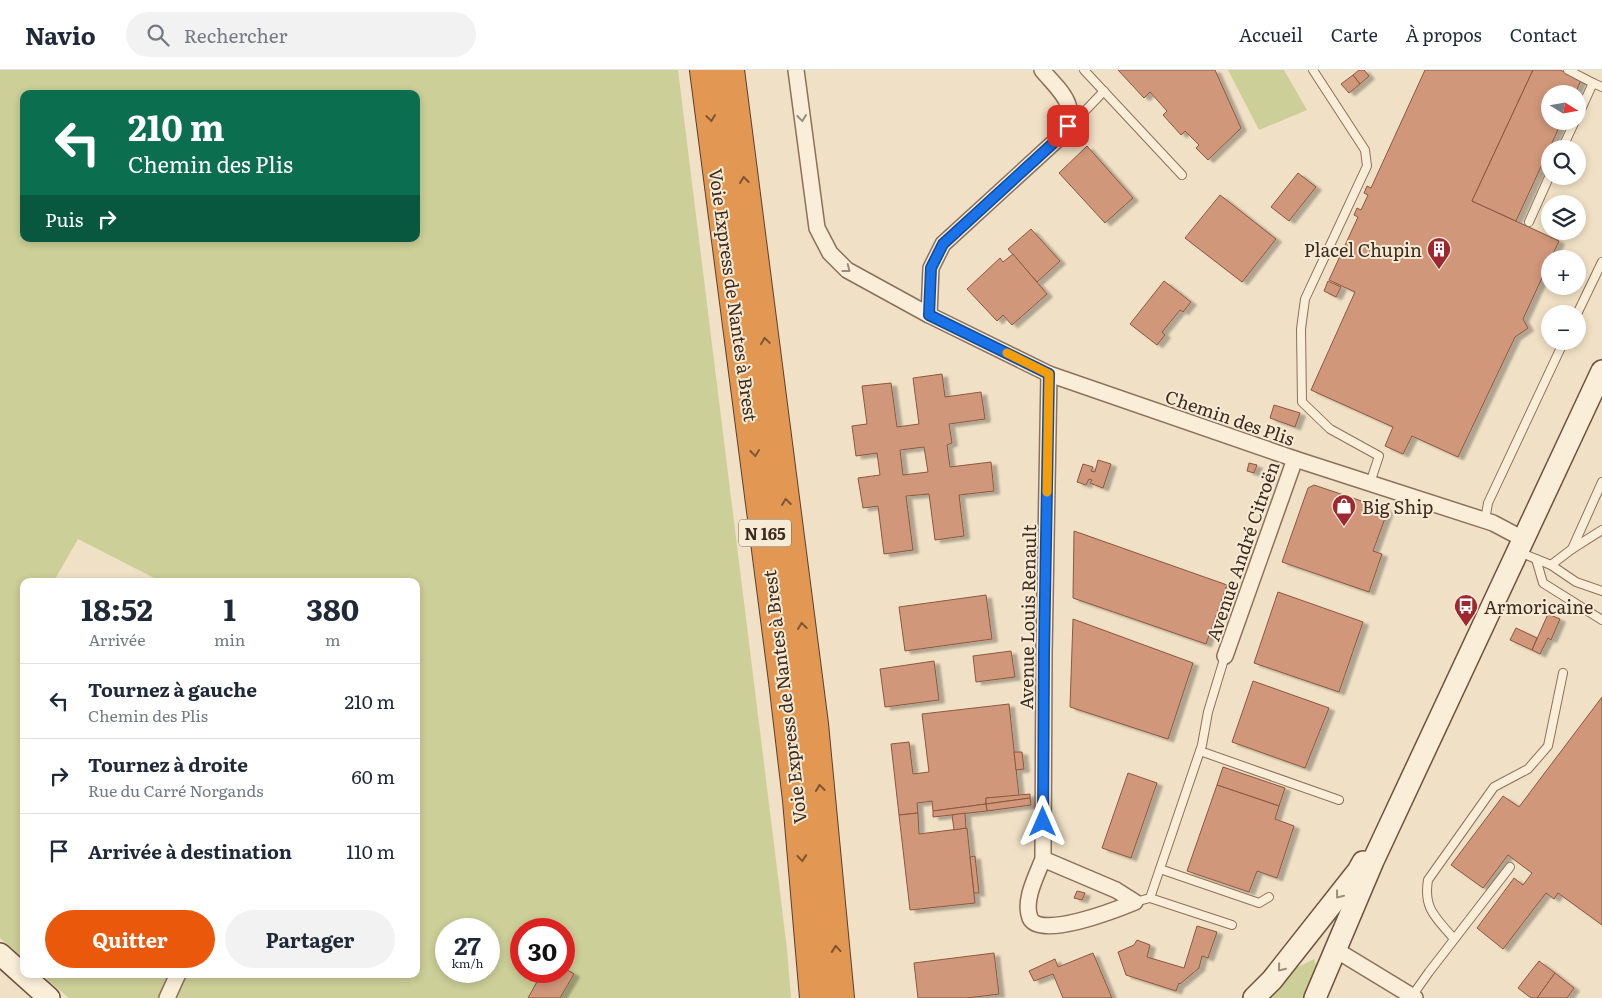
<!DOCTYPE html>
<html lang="fr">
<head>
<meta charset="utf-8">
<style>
  body { margin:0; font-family:Literata,serif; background:#f2f2f3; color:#1f2937; height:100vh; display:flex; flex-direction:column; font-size:19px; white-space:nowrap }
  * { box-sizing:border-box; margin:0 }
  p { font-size:16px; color:#747a83 }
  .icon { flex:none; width:28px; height:28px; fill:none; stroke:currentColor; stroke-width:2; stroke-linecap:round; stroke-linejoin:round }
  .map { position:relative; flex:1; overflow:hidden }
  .panel { position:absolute; left:20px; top:508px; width:400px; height:400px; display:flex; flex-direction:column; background:#fff; border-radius:10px; box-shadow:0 2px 8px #0003 }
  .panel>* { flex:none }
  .guide { position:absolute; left:20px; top:20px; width:400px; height:152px; border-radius:10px; box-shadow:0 2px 8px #0003; background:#0b6e4f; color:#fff; overflow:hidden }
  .needle { width:32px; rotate:101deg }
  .buttons { position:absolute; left:1541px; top:15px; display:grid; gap:10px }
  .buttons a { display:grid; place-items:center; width:45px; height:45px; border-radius:50%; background:#fff; box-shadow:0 2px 8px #0003; font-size:25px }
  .speed { position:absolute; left:435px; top:848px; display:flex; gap:10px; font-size:25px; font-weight:700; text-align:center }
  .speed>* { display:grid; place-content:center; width:65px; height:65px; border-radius:50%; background:#fff; box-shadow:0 2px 8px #0003; line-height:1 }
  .speed small { font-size:12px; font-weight:400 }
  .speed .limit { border:8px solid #d22; background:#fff; color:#111 }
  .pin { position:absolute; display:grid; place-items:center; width:42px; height:42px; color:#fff; margin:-21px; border-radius:10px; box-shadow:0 2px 8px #0006 }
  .me { position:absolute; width:55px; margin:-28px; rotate:0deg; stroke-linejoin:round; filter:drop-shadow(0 0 4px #0008) }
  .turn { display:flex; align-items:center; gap:18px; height:105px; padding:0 25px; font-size:22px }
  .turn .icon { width:65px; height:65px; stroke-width:2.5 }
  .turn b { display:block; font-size:35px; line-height:42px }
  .then { display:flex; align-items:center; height:48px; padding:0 25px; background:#0003; gap:10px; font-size:19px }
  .eta { display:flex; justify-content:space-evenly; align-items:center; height:85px; text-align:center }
  .eta b { font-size:30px; font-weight:700; line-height:35px }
  .action { display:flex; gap:10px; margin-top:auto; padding:10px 25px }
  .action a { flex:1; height:58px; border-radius:30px; background:#ea580c; color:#fff; font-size:20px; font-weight:700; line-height:58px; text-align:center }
  .action a+a { background:#f2f2f3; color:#1f2937 }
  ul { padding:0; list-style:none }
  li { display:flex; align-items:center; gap:15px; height:75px; padding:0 25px; border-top:1px solid #e0e1e3 }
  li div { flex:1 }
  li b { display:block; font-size:19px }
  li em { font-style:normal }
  header { display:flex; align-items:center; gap:30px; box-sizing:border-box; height:70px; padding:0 25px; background:#fff; border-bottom:1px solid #e0e1e3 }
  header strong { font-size:24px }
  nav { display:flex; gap:28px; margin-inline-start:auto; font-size:18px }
  .search { width:350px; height:45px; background:#f2f2f3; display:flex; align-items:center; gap:12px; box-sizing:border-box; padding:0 18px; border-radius:28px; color:#747a83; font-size:19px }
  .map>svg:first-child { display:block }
  .green { fill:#cdcf98; fill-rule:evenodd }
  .building { fill:#d0977a; stroke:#8c583f; fill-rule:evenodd; filter:url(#shadow) }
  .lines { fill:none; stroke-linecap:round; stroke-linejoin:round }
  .lane-casing { stroke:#8c715a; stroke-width:10 }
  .street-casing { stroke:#8c715a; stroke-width:18 }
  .secondary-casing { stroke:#6e523d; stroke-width:24 }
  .highway-casing { stroke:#5a3f2e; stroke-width:30 }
  .lane { stroke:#faeed9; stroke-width:8 }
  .street { stroke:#faeed9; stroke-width:15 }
  .secondary { stroke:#faeed9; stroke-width:21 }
  .highway { stroke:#e29853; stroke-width:28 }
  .oneway { stroke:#7e5634 }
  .oneway2 { stroke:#9b8c7c }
  .route-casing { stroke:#114b97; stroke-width:12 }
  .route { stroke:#1a73e8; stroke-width:9 }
  .slow { stroke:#f59e0b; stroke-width:9 }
  .labels { text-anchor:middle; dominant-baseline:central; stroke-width:4; stroke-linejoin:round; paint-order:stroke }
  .shield { fill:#f7ebd5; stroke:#746456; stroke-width:1 }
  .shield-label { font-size:16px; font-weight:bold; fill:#3c2a1f }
  .poi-label { font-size:18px; fill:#3c2a1f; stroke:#f7ebd5; text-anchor:start }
  .street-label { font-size:18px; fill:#3c2a1f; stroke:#f7ebd5 }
</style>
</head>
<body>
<header>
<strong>Navio</strong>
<div class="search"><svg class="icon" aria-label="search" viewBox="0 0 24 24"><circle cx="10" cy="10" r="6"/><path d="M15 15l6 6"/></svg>Rechercher</div>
<nav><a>Accueil</a><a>Carte</a><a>À propos</a><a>Contact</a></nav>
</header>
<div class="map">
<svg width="1602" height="928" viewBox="0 0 1602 928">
  <defs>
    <filter id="shadow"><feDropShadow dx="5.5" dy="3" stdDeviation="1" flood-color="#0004"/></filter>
  </defs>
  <rect width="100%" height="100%" fill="#f0e0c5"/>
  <g class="green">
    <path d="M0,0H678L787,879L791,928H69L41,904H416V511H160L78,469L54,511H24V889L0,868ZM24,24H416V169H24ZM446,859H489V901H446ZM521,859H564V901H521Z"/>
    <polygon points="1228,0 1284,0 1307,40 1259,60"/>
    <polygon points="1314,889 1316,896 1303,928 1264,928 1288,902"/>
  </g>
  <g class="building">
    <polygon points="1118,0 1215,0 1241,58 1208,90 1196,78 1199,75 1185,61 1181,65 1163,45 1167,41 1150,22 1144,28"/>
    <polygon points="1359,0 1364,0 1369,6 1360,14 1353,5"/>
    <polygon points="1425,0 1533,0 1472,131 1559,171 1523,249 1528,258 1515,267 1458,387 1412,366 1403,384 1385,376 1393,357 1311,320 1355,222 1329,210 1358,147 1354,145 1357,138 1361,140 1368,125 1364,123 1367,116 1371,118"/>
    <polygon points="1533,0 1560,0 1581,10 1575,24 1550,24 1550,51 1562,51 1516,151 1472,131"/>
    <polygon points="1353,5 1360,14 1349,23 1341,14"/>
    <polygon points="1087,76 1133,128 1105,153 1059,103"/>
    <polygon points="1298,103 1316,117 1289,151 1271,137"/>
    <polygon points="1220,125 1276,169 1242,212 1185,168"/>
    <polygon points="1031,159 1060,191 1037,212 1008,179"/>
    <polygon points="1013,184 1047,224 1012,255 1003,245 997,251 967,219 1000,188 1003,192"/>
    <polygon points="1164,211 1191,232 1183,242 1180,240 1162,262 1165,265 1157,275 1130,254"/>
    <polygon points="1328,211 1341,217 1336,227 1324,221"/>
    <path d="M942,304L945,327L981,322L985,349L949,354L952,373L947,375L950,397L991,392L994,421L959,425L964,466L935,470L929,424L906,426L913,480L884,484L878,436L863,438L858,408L880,405L877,383L856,386L852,356L867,354L862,316L891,313L897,357L919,354L913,308ZM924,377L928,402L903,405L900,380Z"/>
    <polygon points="1274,335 1300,343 1295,357 1270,348"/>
    <polygon points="1098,390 1111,394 1103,418 1090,413 1092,410 1089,409 1086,415 1077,412 1083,394 1093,397 1091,401 1095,402"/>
    <polygon points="1249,393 1257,395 1254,403 1247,401"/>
    <polygon points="1314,415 1388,440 1373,481 1382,484 1369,522 1282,492 1308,418"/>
    <polygon points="1074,461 1227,515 1206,574 1073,528"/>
    <polygon points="1278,522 1363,552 1339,622 1254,593"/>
    <polygon points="986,525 992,569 905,581 899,537"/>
    <polygon points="1548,544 1560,549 1551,570 1548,568 1540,584 1532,580"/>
    <polygon points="1073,549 1193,593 1168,669 1070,637"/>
    <polygon points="1516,558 1537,568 1532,580 1510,570"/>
    <polygon points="1011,581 1015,607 976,612 973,586"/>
    <polygon points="934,591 939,630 885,637 880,599"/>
    <polygon points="1253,611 1329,638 1305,698 1232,672"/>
    <polygon points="1602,627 1602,855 1558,823 1554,829 1546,823 1503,879 1477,858 1514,808 1523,815 1532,803 1508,785 1483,818 1451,795 1503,726 1519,737"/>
    <polygon points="1009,634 1019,726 986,728 986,734 933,741 932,731 917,733 918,743 899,745 891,674 909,672 913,704 929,702 922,644"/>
    <polygon points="1014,682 1022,682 1024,699 1016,700"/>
    <polygon points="1223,697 1285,718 1279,736 1217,715"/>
    <polygon points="1128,703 1157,713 1131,788 1102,778"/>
    <polygon points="1217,715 1279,736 1275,749 1294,756 1277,808 1257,801 1249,822 1187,801"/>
    <polygon points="1030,724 1030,728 986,734 986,728"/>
    <polygon points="1030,728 1031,735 987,741 986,734"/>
    <polygon points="986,734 987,741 933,747 933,741"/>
    <polygon points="918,743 919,764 967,758 975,833 910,840 899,745"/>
    <polygon points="965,743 966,758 954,760 952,745"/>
    <polygon points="975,786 979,823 974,823 970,787"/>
    <polygon points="1077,821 1085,823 1082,830 1074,828"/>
    <polygon points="1197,856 1217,862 1208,888 1202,886 1199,898 1180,914 1179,913 1176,921 1126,905 1118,882 1134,875 1137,870 1150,875 1147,887 1184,898"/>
    <polygon points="994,883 999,924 967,928 918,928 914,893"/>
    <polygon points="1093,883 1112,928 1063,928 1053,904 1034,911 1029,901 1055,889 1058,897"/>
    <polygon points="1539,891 1555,903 1537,928 1531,928 1518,918"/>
    <polygon points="564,898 574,904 560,928 528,928 543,901 564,901"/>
    <polygon points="1555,903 1574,918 1567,928 1537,928"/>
  </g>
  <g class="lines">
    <g class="lane-casing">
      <g id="lane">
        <polyline points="1084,0 1182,105"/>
        <polyline points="1313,0 1365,80 1367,96 1305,229 1301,259 1302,332 1330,359 1379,386 1370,413"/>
        <polyline points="1568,0 1593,13"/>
        <polyline points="1070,43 1084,42 1104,21"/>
        <polyline points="1578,46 1593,13 1602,17"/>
        <polyline points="1562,79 1575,51"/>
        <polyline points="1529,152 1550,105"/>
        <polyline points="1577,244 1602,192"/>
        <polyline points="1485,450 1488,433 1564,271"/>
        <polyline points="1572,479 1602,460"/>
        <polyline points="1519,482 1551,495 1576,512 1602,521"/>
        <polyline points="1536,489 1543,513 1602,550"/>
        <polyline points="1551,495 1572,479 1602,412"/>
        <polyline points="1200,681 1339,730"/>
        <polyline points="1160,799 1259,833 1269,827"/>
        <polyline points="1150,828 1232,855"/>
        <polyline points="1135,832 1150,828 1202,675 1208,642 1225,586"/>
        <path d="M1454,869C1437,848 1423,840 1428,810L1494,717L1528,699L1548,676L1563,603"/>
        <polyline points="1412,926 1429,902 1510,797"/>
      </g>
    </g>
    <g class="street-casing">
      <g id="street">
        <polyline points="796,0 817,158 830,183 847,200 929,245 1049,304 1295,389 1493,453 1525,470"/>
        <path d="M929,245L931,198L943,174L1061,66C1081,35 1061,23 1042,0"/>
        <polyline points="1225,586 1295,389"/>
        <path d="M1043,789L1116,820L1135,832C1118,839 1040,870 1030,848C1023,830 1037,805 1043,789L1044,583L1049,304"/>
        <polyline points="1336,880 1415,928"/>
        <polyline points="167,928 178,904"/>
      </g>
    </g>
    <g class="secondary-casing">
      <g id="secondary">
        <polyline points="0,884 49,928"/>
        <polyline points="1254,928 1272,910 1358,801 1363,792"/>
        <polyline points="1315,928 1373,791 1602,301"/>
      </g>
    </g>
    <g class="highway-casing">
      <g id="highway">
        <polyline points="704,0 783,611 797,730 814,928"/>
        <polyline points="730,0 814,654 840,928"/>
      </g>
    </g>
    <use href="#lane" class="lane"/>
    <use href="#street" class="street"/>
    <use href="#secondary" class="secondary"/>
    <use href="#highway" class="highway"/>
  </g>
  <defs><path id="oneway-chevron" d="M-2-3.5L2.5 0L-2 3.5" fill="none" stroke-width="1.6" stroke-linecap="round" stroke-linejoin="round" transform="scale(1.25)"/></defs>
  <g class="oneway">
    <use href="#oneway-chevron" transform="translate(711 48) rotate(83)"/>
    <use href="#oneway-chevron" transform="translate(744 110) rotate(-97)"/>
    <use href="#oneway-chevron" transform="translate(765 271) rotate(-98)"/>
    <use href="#oneway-chevron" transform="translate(755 383) rotate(83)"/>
    <use href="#oneway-chevron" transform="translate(786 432) rotate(-97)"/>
    <use href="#oneway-chevron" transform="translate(802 556) rotate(-97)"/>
    <use href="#oneway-chevron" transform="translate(820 718) rotate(-96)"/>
    <use href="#oneway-chevron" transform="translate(802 788) rotate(85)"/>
    <use href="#oneway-chevron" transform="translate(836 879) rotate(-95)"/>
  </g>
  <g class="oneway2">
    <use href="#oneway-chevron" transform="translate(802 48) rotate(83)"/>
    <use href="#oneway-chevron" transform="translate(847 199) rotate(38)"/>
    <use href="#oneway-chevron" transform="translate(1339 825) rotate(128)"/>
    <use href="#oneway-chevron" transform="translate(1281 898) rotate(129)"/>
  </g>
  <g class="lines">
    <g class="route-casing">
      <polyline id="route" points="1043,752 1044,583 1049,304 929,245 931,198 943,174 1061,66 1068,56"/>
    </g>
    <use href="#route" class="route"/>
    <polyline class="slow" points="1007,283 1049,304 1047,422"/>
  </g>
  <defs>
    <g id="building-pin" transform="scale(1.25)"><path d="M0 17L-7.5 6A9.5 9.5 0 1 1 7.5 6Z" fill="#9e2831" stroke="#f7ebd5"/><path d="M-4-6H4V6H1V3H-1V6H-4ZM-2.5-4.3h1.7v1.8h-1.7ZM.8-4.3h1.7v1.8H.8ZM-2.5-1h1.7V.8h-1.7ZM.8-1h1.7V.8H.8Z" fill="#fff"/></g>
    <g id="shop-pin" transform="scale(1.25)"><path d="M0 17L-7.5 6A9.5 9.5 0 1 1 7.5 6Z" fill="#9e2831" stroke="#f7ebd5"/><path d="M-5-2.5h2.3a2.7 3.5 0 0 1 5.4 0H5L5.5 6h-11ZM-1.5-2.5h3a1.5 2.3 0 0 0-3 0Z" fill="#fff"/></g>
    <g id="bus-pin" transform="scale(1.25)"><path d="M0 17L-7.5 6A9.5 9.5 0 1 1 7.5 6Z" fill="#9e2831" stroke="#f7ebd5"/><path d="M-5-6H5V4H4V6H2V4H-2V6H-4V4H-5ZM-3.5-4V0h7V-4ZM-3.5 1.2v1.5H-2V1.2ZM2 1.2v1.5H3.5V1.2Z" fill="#fff"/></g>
  </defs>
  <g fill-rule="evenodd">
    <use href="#building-pin" x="1439" y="179"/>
    <use href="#shop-pin" x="1344" y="436"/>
    <use href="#bus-pin" x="1466" y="536"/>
  </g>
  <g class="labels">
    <rect class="shield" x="739" y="449.5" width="52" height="27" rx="4"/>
    <g class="shield-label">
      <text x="765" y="463">N 165</text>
    </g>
    <g class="poi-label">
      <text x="1422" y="179" text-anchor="end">Placel Chupin</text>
      <text x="1362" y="436">Big Ship</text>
      <text x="1484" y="536">Armoricaine</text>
    </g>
    <g class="street-label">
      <text transform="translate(734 225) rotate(82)">Voie Express de Nantes à Brest</text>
      <text transform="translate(1230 347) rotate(19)">Chemin des Plis</text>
      <text transform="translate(1242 481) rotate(-71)">Avenue André Citroën</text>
      <text transform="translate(1027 547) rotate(-89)">Avenue Louis Renault</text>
      <text transform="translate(784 627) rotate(-97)">Voie Express de Nantes à Brest</text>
    </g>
  </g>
</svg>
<div class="buttons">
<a><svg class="needle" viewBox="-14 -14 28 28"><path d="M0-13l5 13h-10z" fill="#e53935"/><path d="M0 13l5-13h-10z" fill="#747a83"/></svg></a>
<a><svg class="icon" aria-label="search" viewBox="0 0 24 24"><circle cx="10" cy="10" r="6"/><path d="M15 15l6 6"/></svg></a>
<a><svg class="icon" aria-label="layers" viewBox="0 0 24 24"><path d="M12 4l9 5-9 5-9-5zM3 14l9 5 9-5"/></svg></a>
<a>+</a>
<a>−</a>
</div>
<div class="speed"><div>27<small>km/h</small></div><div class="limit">30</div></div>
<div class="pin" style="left:1068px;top:56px;background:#d93025"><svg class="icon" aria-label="arrive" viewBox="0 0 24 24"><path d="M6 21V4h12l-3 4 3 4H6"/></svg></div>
<svg class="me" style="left:1043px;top:752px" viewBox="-20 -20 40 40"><path d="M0-17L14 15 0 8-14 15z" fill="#1a73e8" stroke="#fff" stroke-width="4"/></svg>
<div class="guide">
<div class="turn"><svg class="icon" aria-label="left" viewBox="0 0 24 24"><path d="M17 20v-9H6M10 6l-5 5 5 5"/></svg><div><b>210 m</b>Chemin des Plis</div></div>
<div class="then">Puis<svg class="icon" aria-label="right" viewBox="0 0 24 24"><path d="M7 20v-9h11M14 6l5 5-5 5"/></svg></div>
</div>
<section class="panel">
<div class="eta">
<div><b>18:52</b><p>Arrivée</p></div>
<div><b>1</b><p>min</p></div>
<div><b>380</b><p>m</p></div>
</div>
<ul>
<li><svg class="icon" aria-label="left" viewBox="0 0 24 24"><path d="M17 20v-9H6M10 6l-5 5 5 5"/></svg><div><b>Tournez à gauche</b><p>Chemin des Plis</p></div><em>210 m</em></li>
<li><svg class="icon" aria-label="right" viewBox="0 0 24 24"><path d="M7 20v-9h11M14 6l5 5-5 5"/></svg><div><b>Tournez à droite</b><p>Rue du Carré Norgands</p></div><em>60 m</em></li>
<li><svg class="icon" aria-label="arrive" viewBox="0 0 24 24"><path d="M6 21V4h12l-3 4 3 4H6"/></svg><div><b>Arrivée à destination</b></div><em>110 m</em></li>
</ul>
<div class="action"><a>Quitter</a><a>Partager</a></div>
</section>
</div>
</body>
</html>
